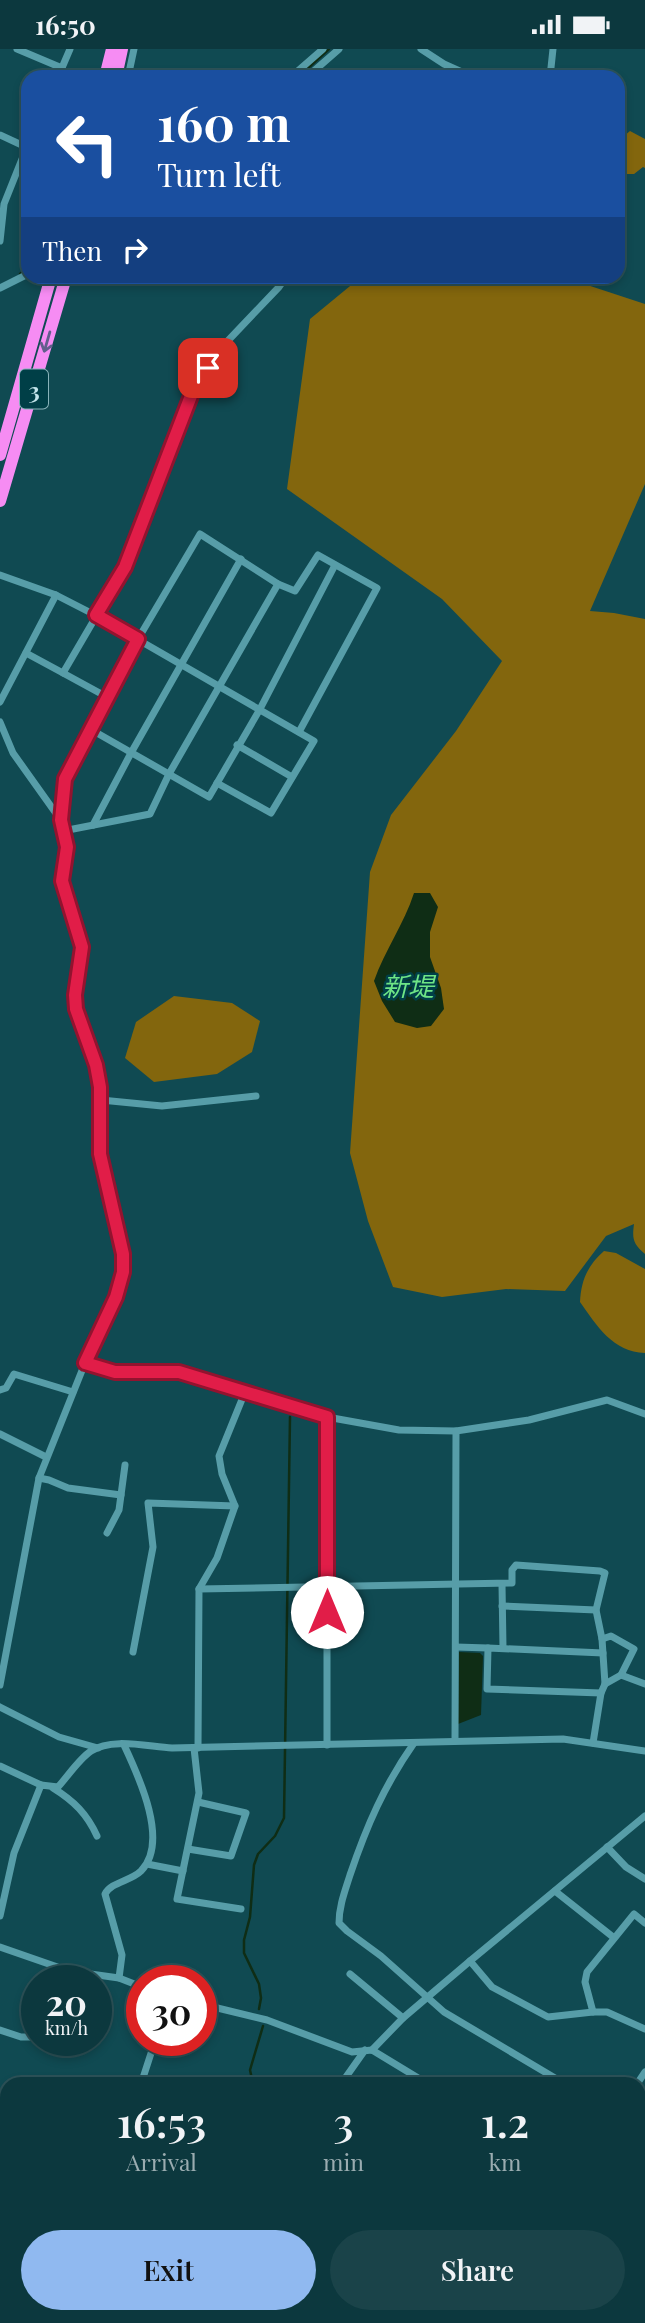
<!DOCTYPE html>
<html lang="en">
<head>
<meta charset="utf-8">
<style>
  body { margin:0; font-family:"Playfair Display","Noto Sans JP",serif; background:#1a4349; color:#f1f3f6; height:100vh; display:flex; flex-direction:column; font-size:26px; white-space:nowrap }
  * { box-sizing:border-box; margin:0 }
  p { font-size:23px; color:#9aacb0 }
  .icon { flex:none; width:38px; height:38px; fill:none; stroke:currentColor; stroke-width:2; stroke-linecap:round; stroke-linejoin:round }
  .map { position:relative; flex:1; overflow:hidden }
  .details { position:absolute; left:0px; top:2028px; width:646px; height:247px; display:flex; flex-direction:column; background:#0c383e; border-radius:21px 21px 0 0; box-shadow:0 4px 10px #0003,0 0 0 2px #2c5258 }
  .details>* { flex:none }
  .banner { position:absolute; left:21px; top:21px; width:604px; height:214px; border-radius:21px; box-shadow:0 4px 10px #0003,0 0 0 2px #2c5258; background:#1a4fa0; color:#fff; overflow:hidden }
  .speed { position:absolute; left:21px; top:1916px; display:flex; gap:14px; font-size:35px; font-weight:700; text-align:center }
  .speed>* { display:grid; place-content:center; width:91px; height:91px; border-radius:50%; background:#0c383e; box-shadow:0 4px 10px #0003,0 0 0 2px #2c5258; line-height:1 }
  .speed small { font-size:18px; font-weight:400 }
  .speed .limit { border:10px solid #d22; background:#fff; color:#111 }
  .pin { position:absolute; display:grid; place-items:center; width:60px; height:60px; color:#fff; margin:-30px; border-radius:14px; box-shadow:0 4px 10px #0006 }
  .me { position:absolute; width:77px; margin:-38px; rotate:0deg; stroke-linejoin:round; filter:drop-shadow(0 0 5px #0008) }
  .turn { display:flex; align-items:center; gap:24px; height:147px; padding:0 21px; font-size:32px }
  .turn .icon { width:91px; height:91px; stroke-width:2.5 }
  .turn b { display:block; font-size:49px; line-height:60px }
  .then { display:flex; align-items:center; height:66px; padding:0 21px; background:#0003; gap:14px; font-size:26px }
  .eta { display:flex; justify-content:space-evenly; align-items:center; height:119px; text-align:center }
  .eta b { font-size:42px; font-weight:600; line-height:49px }
  .button { display:flex; gap:14px; margin-top:auto; padding:14px 21px }
  .button a { flex:1; height:80px; border-radius:42px; background:#90b9f0; color:#111; font-size:28px; font-weight:600; line-height:80px; text-align:center }
  .button a+a { background:#1a4349; color:#f1f3f6 }
  .status { display:flex; justify-content:space-between; align-items:center; height:49px; padding:0 35px; background:#0c383e; direction:ltr }
  .status svg { height:19px; fill:currentColor }
  .map>svg:first-child { display:block }
  .green { fill:#83660d }
  .water { fill:#0f2d15 }
  .lines { fill:none; stroke-linecap:round; stroke-linejoin:round }
  .stream { stroke:#0f2d15; stroke-width:2.5 }
  .street { stroke:#579da8; stroke-width:7 }
  .highway { stroke:#f68cf3; stroke-width:12 }
  .oneway { stroke:#625e8c }
  .route-casing { stroke:#92132f; stroke-width:18 }
  .route { stroke:#e11d48; stroke-width:12 }
  .labels { text-anchor:middle; dominant-baseline:central; stroke-width:5; stroke-linejoin:round; paint-order:stroke }
  .shield { fill:#003f47; stroke:#88b3ba; stroke-width:2 }
  .shield-label { font-size:23px; font-weight:bold; fill:#c3e5eb }
  .water-label { font-size:26px; font-style:italic; fill:#6ee586; stroke:#003f47 }
</style>
</head>
<body>
<div class="status"><b>16:50</b><svg viewBox="0 0 49 12"><path d="M0 12V9h3v3zM5 12V6h3v6zM10 12V3h3v9zM15 12V0h3v12zM26 1h20v11H26zM47 4h2v5h-2z"/></svg></div>
<div class="map">
<svg width="645" height="2274" viewBox="0 0 645 2274">
  <rect width="100%" height="100%" fill="#104a52"/>
  <g class="green">
    <polygon points="630,82 645,90 645,119 643,118 634,125 623,125 618,109 618,92"/>
    <path d="M361,228H563L645,255V435L590,562L614,564L645,570V1205C633,1195 632,1190 634,1175L606,1187L565,1242L506,1240L442,1248L393,1238L368,1172L350,1104L370,823L391,766L456,682L502,612L442,550L287,440L310,270Z"/>
    <polygon points="174,947 232,954 260,972 252,1003 217,1025 154,1033 125,1009 136,973"/>
    <path d="M604,1202L616,1204L645,1220V1304C613,1303 597,1277 580,1253C581,1231 588,1216 604,1202Z"/>
  </g>
  <g class="water">
    <path d="M414,844H430L438,858L430,883V908L441,939L444,960L431,977L417,979L395,973L382,952L374,932C385,901 404,875 414,844Z"/>
    <polygon points="459,1603 480,1604 483,1607 481,1666 458,1675"/>
  </g>
  <g class="lines">
    <g class="stream">
      <polyline points="298,28 329,0"/>
      <polyline points="20,225 28,218"/>
      <polyline points="259,1960 261,1949 259,1935 244,1904 244,1891 250,1868 254,1816 258,1805 275,1787 284,1769 290,1368"/>
      <polyline points="253,2035 250,2021 263,1977"/>
      <polyline points="243,2274 244,2268"/>
    </g>
    <g class="street">
      <polyline points="17,0 62,19"/>
      <polyline points="421,0 444,15 473,28"/>
      <polyline points="58,28 70,0"/>
      <polyline points="128,28 134,0"/>
      <polyline points="291,28 323,0"/>
      <polyline points="307,28 339,0"/>
      <polyline points="550,28 553,0"/>
      <polyline points="0,86 26,98"/>
      <polyline points="0,192 4,155 28,95"/>
      <polyline points="0,239 28,225"/>
      <polyline points="0,526 56,546 97,567 314,692 271,764 217,734"/>
      <polyline points="26,604 63,624"/>
      <polyline points="107,648 63,624 125,518 194,339 221,299 279,238 286,228"/>
      <polyline points="0,653 56,546"/>
      <polyline points="0,673 13,704 60,770"/>
      <polyline points="90,680 209,748 260,660 335,516"/>
      <polyline points="237,696 292,728"/>
      <polyline points="93,776 131,704 241,510"/>
      <polyline points="63,782 150,765 169,725 278,535"/>
      <polyline points="101,1051 162,1057 256,1047"/>
      <polyline points="85,1314 115,1323 179,1323 327,1368 399,1381 456,1382 529,1371 607,1351 645,1365"/>
      <polyline points="0,1341 6,1339 14,1325 73,1343"/>
      <polyline points="327,1368 327,1696"/>
      <polyline points="0,1385 46,1408"/>
      <polyline points="39,1429 49,1431 68,1439 121,1446"/>
      <polyline points="107,1484 119,1461 125,1416"/>
      <polyline points="502,1535 503,1599"/>
      <polyline points="199,1540 217,1509 235,1457 222,1425 219,1407 245,1343"/>
      <polyline points="502,1557 596,1561"/>
      <polyline points="602,1590 611,1587 634,1600 621,1626 605,1635"/>
      <polyline points="456,1598 488,1599"/>
      <polyline points="133,1603 153,1498 148,1454 235,1457"/>
      <polyline points="621,1626 645,1635"/>
      <polyline points="0,1636 39,1429 85,1314 116,1248 123,1223 123,1205 99,1105 100,1038 96,1016 76,960 75,946 82,898 62,832 67,798 61,771 65,730 138,590 200,485 278,535 295,542 318,506 377,539 299,683"/>
      <polyline points="601,1644 487,1640 488,1599 603,1604"/>
      <polyline points="0,1658 59,1688 98,1699"/>
      <polyline points="455,1692 456,1382"/>
      <path d="M414,1694C384,1737 367,1776 350,1826C345,1842 339,1857 339,1874L347,1882L381,1907L444,1963L565,2035"/>
      <polyline points="194,1699 199,1744 177,1850 241,1860"/>
      <polyline points="198,1699 199,1540 512,1534 512,1521 516,1516 600,1522 605,1524 596,1561 602,1590 605,1635 601,1644 593,1694"/>
      <polyline points="0,1717 41,1736"/>
      <path d="M53,1739C74,1752 87,1765 97,1787"/>
      <polyline points="607,1798 626,1818 645,1830"/>
      <polyline points="188,1800 231,1807 246,1764 198,1753"/>
      <polyline points="147,1815 183,1822"/>
      <polyline points="555,1842 613,1888"/>
      <path d="M0,1867L14,1804L41,1736L58,1738C68,1727 79,1710 91,1702C112,1688 149,1698 172,1699L563,1690L645,1702"/>
      <polyline points="0,1898 69,1922 119,1929 142,1938"/>
      <polyline points="470,1912 492,1938 548,1968 593,1963 607,1963 645,1980"/>
      <polyline points="350,1925 403,1969"/>
      <path d="M119,1929L122,1906L105,1845C111,1833 131,1832 141,1822C170,1793 138,1726 124,1696"/>
      <polyline points="201,1955 267,1971 352,2003 372,2001 428,2035"/>
      <polyline points="593,1963 585,1933 587,1923 634,1865 645,1874"/>
      <polyline points="0,1981 21,1988 37,1988"/>
      <polyline points="372,2001 403,1969 470,1912 645,1767"/>
      <polyline points="141,2035 155,1992"/>
      <polyline points="341,2035 365,2001"/>
      <polyline points="637,2035 645,2023"/>
      <polyline points="639,2079 645,2083"/>
      <polyline points="0,2206 7,2204"/>
      <polyline points="639,2243 645,2249"/>
      <polyline points="111,2268 112,2274"/>
      <polyline points="414,2268 427,2274"/>
      <polyline points="376,2274 382,2268"/>
    </g>
    <g class="highway">
      <polyline points="105,28 112,0"/>
      <polyline points="116,28 122,0"/>
      <polyline points="0,406 51,228"/>
      <polyline points="0,452 66,228"/>
    </g>
  </g>
  <defs><path id="oneway-shaft" d="M-6 0H5M1.5-3L5.5 0L1.5 3" fill="none" stroke-width="1.6" stroke-linecap="round" stroke-linejoin="round" transform="scale(1.75)"/></defs>
  <use class="oneway" href="#oneway-shaft" transform="translate(47 293) rotate(106)"/>
  <g class="lines">
    <g class="route-casing">
      <polyline id="route" points="208,319 194,339 125,518 96,566 138,590 65,730 61,771 67,798 62,832 82,898 75,946 76,960 96,1016 100,1038 100,1105 123,1205 123,1223 116,1248 85,1314 115,1323 179,1323 327,1368 327,1563"/>
    </g>
    <use href="#route" class="route"/>
  </g>
  <g class="labels">
    <rect class="shield" x="20" y="320.5" width="28" height="39" rx="5"/>
    <g class="shield-label">
      <text x="34" y="340">3</text>
    </g>
    <g class="water-label">
      <text x="408" y="936">新堤</text>
    </g>
  </g>
</svg>
<div class="speed"><div>20<small>km/h</small></div><div class="limit">30</div></div>
<div class="pin" style="left:208px;top:319px;background:#d93025"><svg class="icon" aria-label="arrive" viewBox="0 0 24 24"><path d="M6 21V4h12l-3 4 3 4H6"/></svg></div>
<svg class="me" style="left:327px;top:1563px" viewBox="-20 -20 40 40"><circle r="19" fill="#fff"/><path d="M0-13L10 11 0 6-10 11z" fill="#e11d48"/></svg>
<div class="banner">
<div class="turn"><svg class="icon" aria-label="left" viewBox="0 0 24 24"><path d="M17 20v-9H6M10 6l-5 5 5 5"/></svg><div><b>160 m</b>Turn left</div></div>
<div class="then">Then<svg class="icon" aria-label="right" viewBox="0 0 24 24"><path d="M7 20v-9h11M14 6l5 5-5 5"/></svg></div>
</div>
<section class="details">
<div class="eta">
<div><b>16:53</b><p>Arrival</p></div>
<div><b>3</b><p>min</p></div>
<div><b>1.2</b><p>km</p></div>
</div>
<div class="button"><a>Exit</a><a>Share</a></div>
</section>
</div>
</body>
</html>
